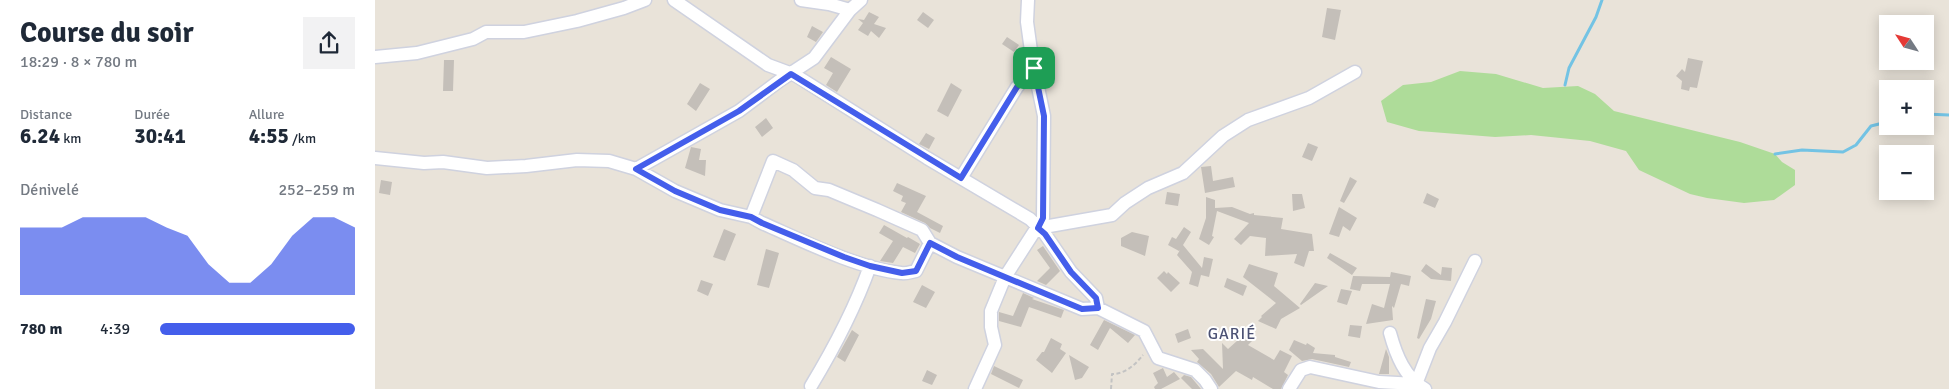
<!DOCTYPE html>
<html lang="fr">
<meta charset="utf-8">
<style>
body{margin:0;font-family:Signika,sans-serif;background:#f2f2f3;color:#1f2937;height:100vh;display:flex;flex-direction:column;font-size:19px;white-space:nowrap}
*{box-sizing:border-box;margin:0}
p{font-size:16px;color:#747a83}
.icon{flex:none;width:28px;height:28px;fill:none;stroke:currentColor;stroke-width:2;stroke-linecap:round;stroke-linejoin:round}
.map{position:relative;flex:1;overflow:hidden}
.details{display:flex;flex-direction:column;background:#fff;width:375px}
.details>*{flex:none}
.needle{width:32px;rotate:306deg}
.controls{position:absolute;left:1504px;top:15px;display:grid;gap:10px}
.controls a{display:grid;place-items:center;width:55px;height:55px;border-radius:0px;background:#fff;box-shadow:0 2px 12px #0003;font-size:25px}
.pin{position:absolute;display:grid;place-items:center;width:42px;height:42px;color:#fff;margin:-21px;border-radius:10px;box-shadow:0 2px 8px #0006}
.round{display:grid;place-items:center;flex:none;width:52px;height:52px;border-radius:0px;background:#f2f2f3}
.summary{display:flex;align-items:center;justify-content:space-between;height:85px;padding:0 20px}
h1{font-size:28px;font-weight:800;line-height:38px}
.stats{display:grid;grid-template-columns:repeat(3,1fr);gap:8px;height:85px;padding:5px 20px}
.stats div{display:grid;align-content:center}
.stats b{font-size:21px;font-weight:800}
.stats small{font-size:14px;font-weight:400}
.stats p{font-size:14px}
.chart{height:140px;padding:10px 20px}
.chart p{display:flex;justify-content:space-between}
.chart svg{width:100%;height:90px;margin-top:5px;fill:#445eeb;opacity:.7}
ul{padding:0 20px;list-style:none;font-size:16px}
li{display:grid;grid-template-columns:80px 60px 1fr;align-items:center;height:38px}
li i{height:12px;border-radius:6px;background:#445eeb}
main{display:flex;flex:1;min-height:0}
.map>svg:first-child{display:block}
.green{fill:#aedc99}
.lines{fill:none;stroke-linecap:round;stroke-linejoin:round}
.stream{stroke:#73c3e4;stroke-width:3}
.building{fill:#c4bfb9}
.street-casing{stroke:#cfd2df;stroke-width:15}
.path{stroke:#c3c3c3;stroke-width:2;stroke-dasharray:4 2.5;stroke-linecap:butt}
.street{stroke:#fff;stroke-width:12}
.route-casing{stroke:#fff;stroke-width:10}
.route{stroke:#445eeb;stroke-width:6}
.labels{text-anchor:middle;stroke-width:4;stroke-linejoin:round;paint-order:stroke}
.quarter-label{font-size:16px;letter-spacing:1px;fill:#4c5274;stroke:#fff}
</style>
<main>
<section class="details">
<div class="summary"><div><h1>Course du soir</h1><p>18:29 · 8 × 780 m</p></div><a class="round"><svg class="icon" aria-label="share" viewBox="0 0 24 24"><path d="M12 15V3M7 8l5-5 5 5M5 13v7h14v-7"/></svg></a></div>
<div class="stats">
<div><p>Distance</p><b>6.24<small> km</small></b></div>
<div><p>Durée</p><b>30:41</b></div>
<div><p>Allure</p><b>4:55<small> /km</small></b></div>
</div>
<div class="chart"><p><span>Dénivelé</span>252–259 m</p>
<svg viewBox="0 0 160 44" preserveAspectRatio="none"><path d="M0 44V11L10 11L20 11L30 6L40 6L50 6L60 6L70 11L80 15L90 29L100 38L110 38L120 29L130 15L140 6L150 6L160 11V44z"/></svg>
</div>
<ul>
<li><b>780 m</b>4:39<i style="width:100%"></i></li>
</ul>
</section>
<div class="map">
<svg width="1574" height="389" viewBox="0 0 1574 389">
<rect width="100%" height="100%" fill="#e9e3d9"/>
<path class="green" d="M1085,71l36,3 47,14 35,-2 17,8 19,17 126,31 35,12 7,8 13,8v15l-21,15 -30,3 -37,-5 -17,-4 -51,-24 -13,-19 -36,-10 -59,-6 -36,2 -76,-6 -32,-9 -6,-21 22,-16 28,-3z"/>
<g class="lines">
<path class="stream" d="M1190,85l4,-17 27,-51 6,-17
M1550,114l24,1
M1400,154l27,-4 41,2 13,-7 15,-19 16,-4"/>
</g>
<path class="building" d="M952,8l14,2 -6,30 -13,-3z
M494,12l10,5 -5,7 12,4 -7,10 -8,-7 -3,5 -10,-6 5,-7 -5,-4 6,1z
M548,12l11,8 -6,8 -11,-8z
M437,26l11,6 -7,10 -9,-5z
M632,37l12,8 -5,7 -12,-8z
M456,57l20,12 -14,23 -11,-7 7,-12 -9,-5z
M1313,58l15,3 -6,27 -7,-1 -1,4 -8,-2 1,-8 -6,-5 6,-7 3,3z
M69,60h10l-1,31h-10z
M325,83l10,6 -14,22 -9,-7z
M576,83l11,7 -14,27 -11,-6z
M391,118l7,10 -11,9 -7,-10z
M551,133l9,5 -6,11 -10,-5z
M933,143l10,4 -6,14 -10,-4z
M316,147l10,2 -2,11h7l-1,16 -20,-8z
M836,166l2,15 20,-4 2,10 -30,6 -4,-26z
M975,177l7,4 -13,22 -4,-2z
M6,180l11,2 -2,13 -11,-2z
M522,183l29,13 -9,16 26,14 -3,7 -10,-5 -5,-5 -24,-11 5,-9 -5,-2 2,-5 -10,-5z
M792,192l13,2 -2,12 -13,-2z
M1052,193l12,6 -4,9 -12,-5z
M917,194h10l3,14 -12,3z
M831,197l9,3v8l17,-1 18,7 4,-1v2l29,3 -2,11 31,5 2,17h-5l-5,16 -10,-4 3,-9 -32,2 1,-18 -16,-2 -9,9 -7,-6 15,-16 -32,-12 -5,25 2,1 -5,8 -10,-6 7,-21z
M964,207l18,11 -7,13 -7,-5 -4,11 -10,-3z
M509,225l23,13 1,-1 12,7 -5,9 -12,-6 -10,16 -13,-2 13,-20 -14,-8z
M809,227l7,5 -8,13 19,23 2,-11 9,2 -4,18 -8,-2 -3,12 -9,-3 3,-12 -15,-17 3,-5 -1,1 -11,-6 4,-8 4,2z
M349,229l12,5 -11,27 -12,-4z
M757,232l17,4 -4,20 -24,-10v-8z
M668,246l17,25 -14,14 -9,-4 13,-13 -13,-18z
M391,249l13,4 -10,35 -12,-3z
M955,253l27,15 -5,7 -25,-17z
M874,264l29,9 -4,13 26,22 -19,11 -5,10 -18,-8 4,-4 -1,-1 15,-13 -33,-26z
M1051,264l15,11 1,-8 10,1 -1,13 -20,-2 -10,-8z
M789,271l3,3 1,-2 12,11 -9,9 -14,-14z
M1016,272l20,4 -2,10 -8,-2 -7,24 -2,-2 1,14 -27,4 6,-20 12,4 6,-24h-28l-2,7 -10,-2 3,-13 37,1z
M852,278l20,8 -4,10 -19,-9z
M326,280l12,4 -5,12 -11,-5z
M940,283l13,3 -27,19 -1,-1z
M547,285l13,7 -9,16 -13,-6z
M966,289l11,2 -5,14 -10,-3z
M648,293l11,5 -2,1 32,11 -3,8 -32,-11 -8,20 -22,-6v-9l14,4z
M1051,299l10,2 -5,18 -12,20 -2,-1z
M729,320l31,15 -7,8 -18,-15 -12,22 -8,-5z
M975,325l12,1 -2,12 -12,-2z
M813,329l3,9 -13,5 -3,-9z
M477,330l7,5 -14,27 -8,-5z
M872,332l9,5 -8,8 26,15 6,-10 12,6 -8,16 4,3 -7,14h-8l-20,-12 -1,3 -16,-9 -17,16 -8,-13 -14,-12 2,-3 -8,-9 12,-1 20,20 -1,-26 6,6z
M676,338l11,6 -2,5 6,4 -14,20 -16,-13 6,-8h2z
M919,340l12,5 1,-2 8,5 -2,5 22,2v2l16,5 -2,5 -37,-8 -10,2 -13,-11z
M1011,349l3,8v17h-10z
M694,355l20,12 -7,11 -7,2z
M619,366l29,14 -4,8 -28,-14z
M788,368l4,9 7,-5 6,7 -19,10h-6l-1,-2 4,-4 -5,-10z
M552,370l10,5 -5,10 -10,-4z
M809,375l7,2 10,12h-9l-11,-11z"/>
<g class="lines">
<g class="street-casing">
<path id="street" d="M299,0l94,65 27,10 132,83 103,61 15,15 26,38 25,26 2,10
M426,0l28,4 21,6 11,-10
M0,57l42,-4 56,-14 13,-7h38l53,-11 47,-13 21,-8
M0,158l49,5 19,-1 44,6 39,-2 51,-6 32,1 27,8 39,22 45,19 31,7 11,6c39,17 97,46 139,50 4,1 10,-1 15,-2l14,-28
M261,169l103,-58 40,-30 35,-23 36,-48
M586,178l56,-91 17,-19
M376,217l22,-56 20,9 22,18 14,2 48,20 45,20 8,13 27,14 125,52 16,-1 46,23 14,27 37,12 10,10 6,9
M663,228l74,-13 13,-12 23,-15 35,-15 40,-37 25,-16 61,-22 46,-26
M1015,333c6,22 15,45 35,56
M436,386c23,-38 44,-78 59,-120
M600,389l20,-44 -4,-18v-16l14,-34 38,-59 1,-102 -12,-58 -5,-36 1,-22
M914,389l12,-19 9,-3 69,15 37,2 14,-36 15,-26 30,-61"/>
</g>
<path class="path" d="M736,389l1,-15c13,0 23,-9 31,-19"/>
<use href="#street" class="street"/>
</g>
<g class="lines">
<g class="route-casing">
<path id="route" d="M659,68l10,48 -1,102 -5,10 7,6 26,38 25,26 2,10 -16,1 -125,-52 -27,-14 -14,28 -14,2 -32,-7 -26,-9 -82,-34 -11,-6 -31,-7 -45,-19 -39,-22 103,-58 52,-37 170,104 56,-91z"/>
</g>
<use href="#route" class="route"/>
</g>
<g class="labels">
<g class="quarter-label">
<text x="857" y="339">GARIÉ</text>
</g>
</g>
</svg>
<div class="controls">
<a><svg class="needle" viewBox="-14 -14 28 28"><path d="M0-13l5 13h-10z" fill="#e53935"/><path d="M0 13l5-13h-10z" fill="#747a83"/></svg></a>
<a>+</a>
<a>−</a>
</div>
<div class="pin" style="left:659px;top:68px;background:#1e9e55"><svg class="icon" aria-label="arrive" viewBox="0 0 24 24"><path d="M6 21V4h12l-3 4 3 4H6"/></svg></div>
</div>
</main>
